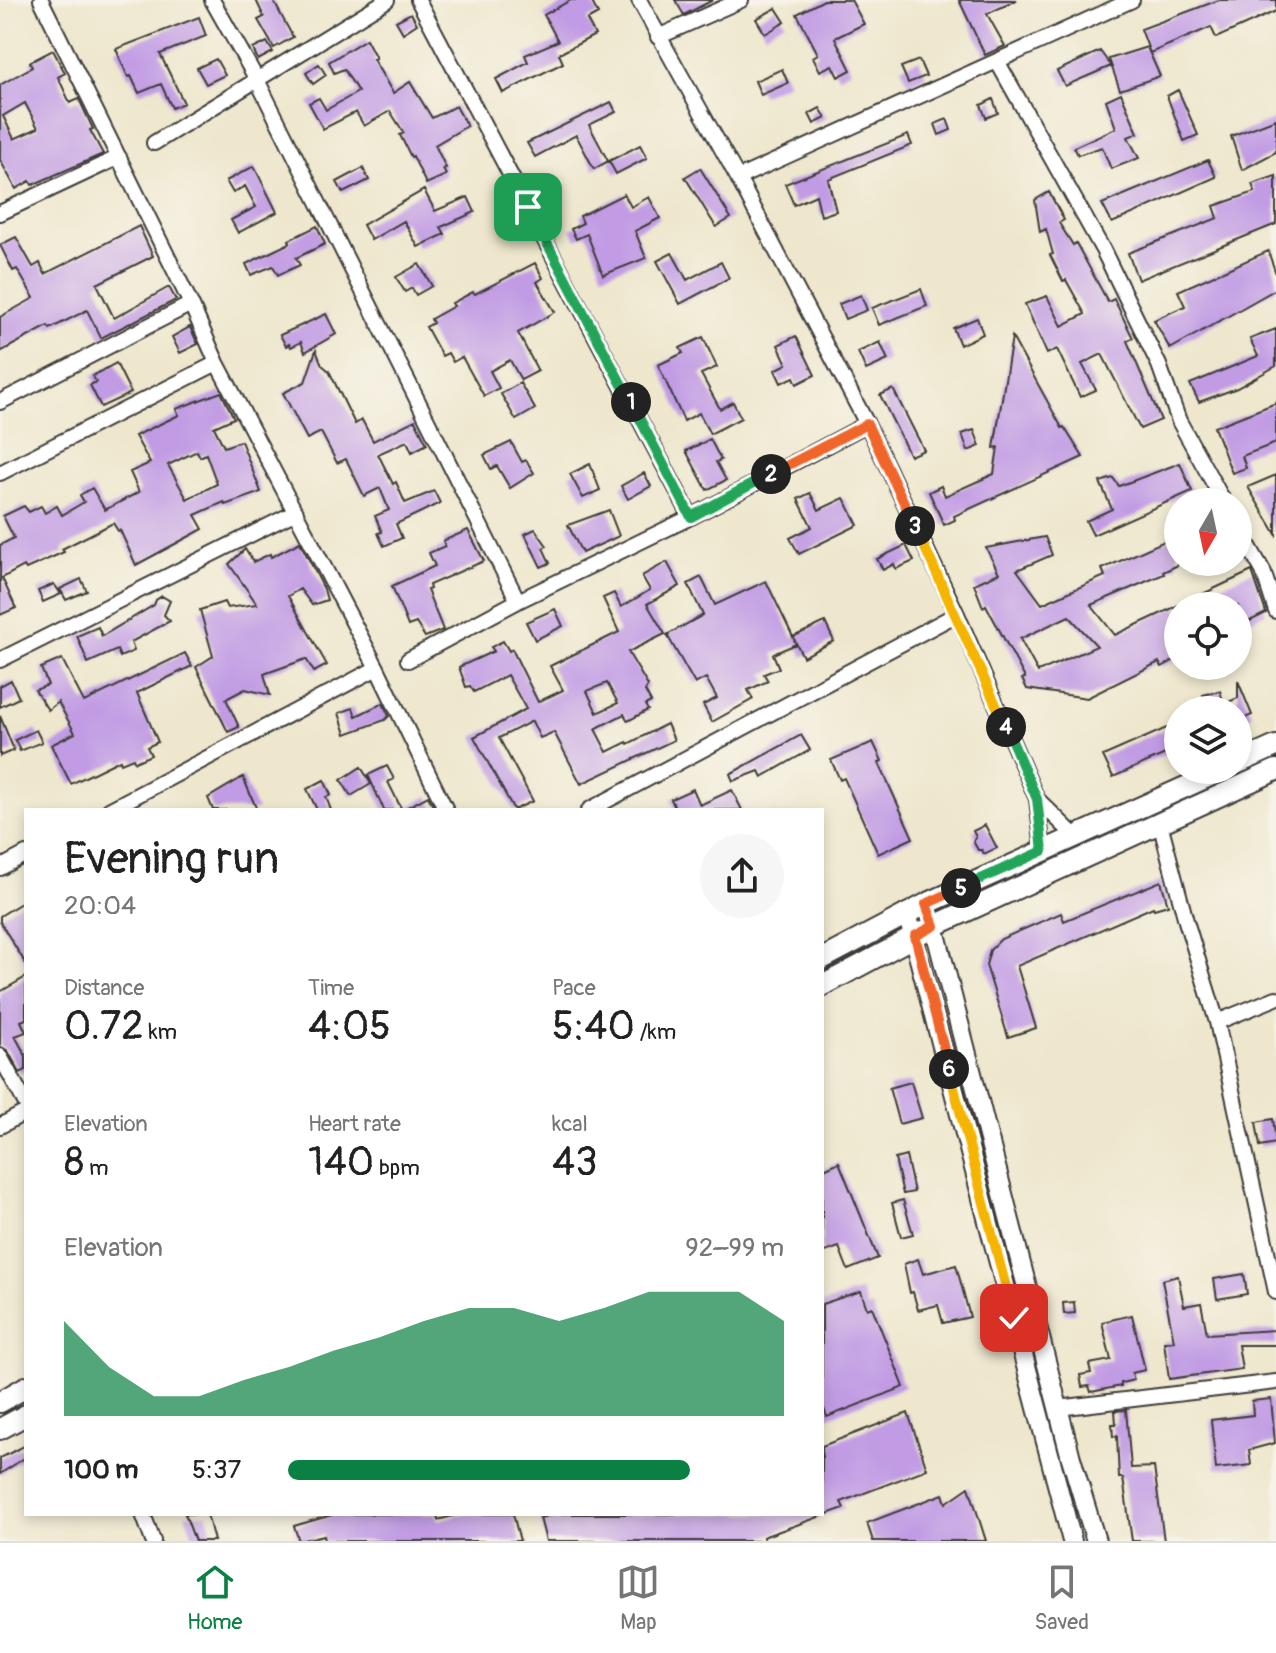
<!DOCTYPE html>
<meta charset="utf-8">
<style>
body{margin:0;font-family:Pangolin,sans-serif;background:#f6f6f6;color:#222;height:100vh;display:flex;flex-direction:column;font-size:30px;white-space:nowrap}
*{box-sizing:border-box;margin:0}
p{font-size:26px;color:#767676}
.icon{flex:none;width:44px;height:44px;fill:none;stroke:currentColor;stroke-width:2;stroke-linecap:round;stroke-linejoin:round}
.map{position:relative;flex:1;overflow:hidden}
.details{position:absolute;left:24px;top:808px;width:800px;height:708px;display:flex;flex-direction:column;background:#fff;border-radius:0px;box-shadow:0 4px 12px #0003}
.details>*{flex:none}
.needle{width:52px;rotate:189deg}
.controls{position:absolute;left:1164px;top:488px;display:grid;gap:16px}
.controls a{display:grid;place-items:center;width:88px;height:88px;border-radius:50%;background:#fff;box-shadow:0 4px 12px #0003;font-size:40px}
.pin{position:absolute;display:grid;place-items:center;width:68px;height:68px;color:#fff;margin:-34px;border-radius:16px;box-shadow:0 4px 12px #0006}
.km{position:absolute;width:40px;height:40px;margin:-20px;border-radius:50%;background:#222;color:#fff;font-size:22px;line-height:40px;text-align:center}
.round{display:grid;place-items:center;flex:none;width:84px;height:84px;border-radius:42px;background:#f6f6f6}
.overview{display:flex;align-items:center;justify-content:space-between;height:136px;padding:0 40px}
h1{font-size:44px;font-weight:600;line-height:60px}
.figures{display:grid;grid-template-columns:repeat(3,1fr);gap:12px;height:136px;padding:8px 40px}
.figures div{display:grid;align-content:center}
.figures b{font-size:40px;font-weight:600}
.figures small{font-size:22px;font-weight:400}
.figures p{font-size:22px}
.chart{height:224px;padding:16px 40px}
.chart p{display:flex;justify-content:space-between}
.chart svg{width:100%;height:144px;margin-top:8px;fill:#0b8043;opacity:.7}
ul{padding:0 40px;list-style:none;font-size:26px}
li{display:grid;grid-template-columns:128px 96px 1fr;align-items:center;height:60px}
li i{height:20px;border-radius:10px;background:#0b8043}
.tabs{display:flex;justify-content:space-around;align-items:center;height:112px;border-top:2px solid #e0e0e0;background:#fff;font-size:22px;color:#767676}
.tabs a{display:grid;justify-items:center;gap:4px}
.tabs .selected{color:#0b8043}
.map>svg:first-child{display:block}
.building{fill:#c19be4;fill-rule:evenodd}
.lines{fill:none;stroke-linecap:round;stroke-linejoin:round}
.minor-casing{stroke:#3c3a37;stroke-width:18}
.tertiary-casing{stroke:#3c3a37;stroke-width:22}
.secondary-casing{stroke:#3c3a37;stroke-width:24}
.minor{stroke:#fff;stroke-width:14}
.tertiary{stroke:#fff;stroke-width:18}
.secondary{stroke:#fff;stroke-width:20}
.split-1-casing{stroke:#fff;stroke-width:16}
.split-2-casing{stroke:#fff;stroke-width:16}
.split-3-casing{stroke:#fff;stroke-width:16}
.split-4-casing{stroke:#fff;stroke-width:16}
.split-5-casing{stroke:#fff;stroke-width:16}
.split-6-casing{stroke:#fff;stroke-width:16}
.split-7-casing{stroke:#fff;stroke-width:16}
.split-1{stroke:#22a559;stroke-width:10}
.split-2{stroke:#22a559;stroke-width:10}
.split-3{stroke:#f0652b;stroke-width:10}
.split-4{stroke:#f5b400;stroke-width:10}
.split-5{stroke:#22a559;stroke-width:10}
.split-6{stroke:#f0652b;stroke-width:10}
.split-7{stroke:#f5b400;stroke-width:10}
</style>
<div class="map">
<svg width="1276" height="1541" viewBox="0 0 1276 1541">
<rect width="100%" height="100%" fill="#f7f3e8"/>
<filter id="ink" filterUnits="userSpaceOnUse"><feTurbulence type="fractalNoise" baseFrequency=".0125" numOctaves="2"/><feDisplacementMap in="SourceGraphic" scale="16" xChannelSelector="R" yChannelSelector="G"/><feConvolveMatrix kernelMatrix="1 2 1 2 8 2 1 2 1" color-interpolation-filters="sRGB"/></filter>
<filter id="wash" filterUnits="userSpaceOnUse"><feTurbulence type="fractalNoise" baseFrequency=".006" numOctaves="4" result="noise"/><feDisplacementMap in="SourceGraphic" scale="32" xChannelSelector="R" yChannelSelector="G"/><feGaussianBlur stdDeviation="1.8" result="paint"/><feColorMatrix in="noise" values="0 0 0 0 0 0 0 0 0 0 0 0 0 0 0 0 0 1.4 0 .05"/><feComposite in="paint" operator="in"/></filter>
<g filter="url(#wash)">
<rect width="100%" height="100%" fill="#eee7cd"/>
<g id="blocks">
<path class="building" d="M256,0h17l20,37 -19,11 -16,-28 6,-3z
M571,0h20l7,14 -11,6 8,15 -36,19 4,9 -60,30 -7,-14 32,-17 -3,-7 33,-14 -14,-26z
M675,0h38l-29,15z
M824,0h27l13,24 -29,14 16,32 -13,7 -6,-12 -12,6 -7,-14 5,-3 -21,-40z
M959,0h58l-30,14 18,32 -20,9z
M1219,0h57v11l-60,27 -5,-11 -61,26 -9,-24z
M776,8l9,14 -20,12 -9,-15z
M411,13l6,11 -14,9 -7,-12z
M199,17l7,19 -46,18 24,49 -12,5 -11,-24 -22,9 -8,-17 -3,1 -12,-28z
M366,39l10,19 -3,1 20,34 17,-11 22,36 24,-12 11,20 -32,19 11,23 -3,1 3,6 -20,9 -13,-28 -2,1 -11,-22 4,-2 -14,-22 -26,15 -8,-14 -33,17 -14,-26 10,-5 7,12 32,-18 -14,-23 -10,4 -5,-11z
M267,42l6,10 -15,8 -5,-11z
M1147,47l13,29 -40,14 -11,-31z
M53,50l12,23 -7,4 12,26 9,-4 14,30 -3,1 13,24 -71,31 -2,-4 -14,8 -16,-29v-75l32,-18 -2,-5zM25,103l13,25 -24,11 -11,-23z
M1100,51l11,15 -46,20 -8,-15z
M216,59l9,16 -19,9 -9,-16z
M919,60l7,16 -18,7 -7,-16z
M319,64l7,11 -13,9 -7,-11z
M782,69l6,14 -27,12 -6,-14z
M1178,90l20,45 -14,6 -17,-45z
M1121,93l17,40 -10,4 11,21 -28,11 -9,-22 -24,8 -4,-8 42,-19 -10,-28z
M993,99l5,14 -12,5 -5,-13z
M611,102l5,10 -27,13 19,36 -14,8 -18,-34 -41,22 -8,-14z
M820,108l6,10 -12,6 -5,-10z
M947,119l4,11 -12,5 -4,-11z
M1276,119v33l-34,18 -11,-34z
M908,135l4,10 -84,34 8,32 -15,5 -5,-21 -22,10 -9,-21z
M640,145l7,13 -31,16 -7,-13z
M1208,160l8,17 -104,46 -10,-19z
M254,166l23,46 -39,21 -7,-13 25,-13 -11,-21 -12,7 -7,-12z
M363,168l6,12 -26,13 -6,-11z
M700,168l31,50 -15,9 -31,-50z
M1276,176v48l-138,56 -10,-27 90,-35 -4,-12 41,-14 -3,-8z
M424,190l11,21 33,-14 7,15 -34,15 4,7 -27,13 -14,-26 -33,19 -8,-15z
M1049,192l15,28 -5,3 14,22 3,-2 32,59 6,-3 19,39 -6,3 34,79 -21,9 -38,-75 -20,10 14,26 -16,7 -23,-48 -10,5 -22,-50 22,-8 15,30 23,-12 -19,-34 -3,1 -13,-26 3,-1 -7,-25 -6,3 -5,-32z
M624,194l7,13 18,-10 11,21 -25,13 11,27 -43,17 -16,-41 -11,5 -5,-10 12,-6 -3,-7z
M139,226l14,30 -56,28 17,34 55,-31 7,13 -75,38 -14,-28 -37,19 -2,-3 -48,26v-35l34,-19 -17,-29 -4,2 -13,-26 16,-8 17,30 7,-4 5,11z
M317,226l8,18 -29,14 4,7 -22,10 -5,-9 -22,9 -5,-11 44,-21 -1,-3z
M1268,251l8,23v15l-106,60 -16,-29 31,-14 -7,-15z
M672,253l15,27 34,-18 8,16 -49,26 -23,-43z
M535,263l8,15 -6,4 18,30 -37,21 20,38 -17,9 -11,-20 -20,11 9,17 -15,8 -22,-39 -9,5 -5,-9 -6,3 -16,-29 7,-4 -2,-4 23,-13 -2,-3 21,-11 2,2z
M419,264l13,22 -16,9 -4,-7 -7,4 -9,-15z
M921,289l6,17 -48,19 -7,-17z
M861,295l6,15 -22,9 -6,-15z
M326,314l10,20 -31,18 -4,-10 -10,5 -2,-3 -3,2 -6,-11z
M977,318l6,16 -23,11 -7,-17z
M190,327l8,17 -18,9 -8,-16z
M1276,329v37l-39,22 -38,14 -9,-18 68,-28 -8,-17z
M796,336l19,39 -18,9 -3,-7 -13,6 -6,-13 12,-6 -9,-19z
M703,337l14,30 -16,7 19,35 13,-7 8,16 -31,16 -11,-21 -15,8 -26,-56 25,-12 -3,-5z
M1012,337l50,91 2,-1 19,30 -129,59 1,4 -11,5 -15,-33 12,-6 4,10 49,-22 4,-27 -4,1z
M880,342l8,18 -22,10 -8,-18z
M316,350l6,15 7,6 26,53 7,-4 11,21 42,-21 12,24 -15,8 -5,-11 -29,13 15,30 3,-2 9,21 29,-12 6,12 -44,21 6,14 -18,8 -6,-13 4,-1 -7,-16 14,-6 -9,-22 -16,8 -18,-37 -9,4 -16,-31 -14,7 -24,-46 22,-11z
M116,363l15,30 -30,14 -11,-22 6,-3 -4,-6z
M520,383l15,26 -19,11 -15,-26z
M893,389l31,61 -14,6 -30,-61z
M221,392l13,26 -20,9 10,20 17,-6 20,51 -36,13 -1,-3 -29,13 8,14 -67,36 -16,-35 -2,1 -5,-8 -51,26 2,3 -38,17 -2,-3 -22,12 14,30 -16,7v-70l14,-7 -11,-22 21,-10 5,6 12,-6 4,7 12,-7 5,9 22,-13 -4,-7 12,-7 13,22 34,-18 -9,-20 20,-9 -15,-27 44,-21 -3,-6zM197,451l3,6 6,-3 11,30 -30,15 -19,-34z
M1276,403v40l-34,13 4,12 -14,5 -18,-46z
M974,430l6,16 -12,5 -6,-17z
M710,439l11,21 -5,2 10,18 -19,10 -21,-39z
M511,442l11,20 4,-2 8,13 -24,15 -13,-22 -6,3 -7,-14z
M1180,463l12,28 -99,44 -7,-14 26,-12 -12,-27 13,-4 6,8z
M590,464l10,26 -17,8 -13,-24z
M644,473l7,13 -23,13 -7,-13z
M1276,475v59l-28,-47z
M810,493l9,17 25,-12 14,27 -59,29 -9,-16 22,-11 -14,-28z
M609,510l10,26 -37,17 -14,-28z
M535,529l12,17 -4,2 7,15 -9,4 -16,-33z
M468,530l16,31 -55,24 1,4 -3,1 16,40 -18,7 -9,-14 -8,3 -16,-40 43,-20 -6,-13 16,-7 -2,-5z
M1178,535v30l-15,7 1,2 -73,31 24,30 137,-64 14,42 -28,14v-21h-60v52l-16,9 -3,-5 -72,36 -60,-9 -5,-10 3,-1 -39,-73 -3,2 -9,-23 25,-11 -13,-25 59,-11 7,18 -35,15 25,34 63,-28 -3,-7zM1069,616l28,30 -59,26 -18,-33z
M300,542l24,47 3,11 -15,5 -12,-16 -12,7 39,69 -13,7 -8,-13 -42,15 6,21 -25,-6 -19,10 13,28 -11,5 -32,-65 17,-11 -13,-46 24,-8 3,6 30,-4 -28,-40 16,-15 8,13 17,-8 1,3z
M906,545l8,16 -18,8 -2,-5 -11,6 -6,-11z
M667,562l13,24 -33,18 18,30 -37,18 20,34 -3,5 6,11 -6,3 3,5 -20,11 -4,-7 -29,15 12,23 20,-10 1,2 39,-20 7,16 -93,44 -27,-52 -14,6 -8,-17 -33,17 34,63 -19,9 -40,-73 52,-28 -19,-34 -33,17 -4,-6 -4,1 -7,-20 35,-16 -3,-4 12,-6 6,10 3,-2 26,53 25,-12 -13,-24 69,-34 -16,-34 11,-5 7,14 29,-17 -8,-14zM607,683l11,20 -21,10 -10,-22z
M701,577l14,28 51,-24 27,56 32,-15 9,19 -31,16 -10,-20 3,7 -23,10 6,14 -15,6 4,7 -20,9 5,9 -41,23 -9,-17 14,-7 -11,-20 -11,6 -28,-49 36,-20 -15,-31z
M81,579l6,12 -21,9 -6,-11z
M54,584l7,10 -18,8 -5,-11z
M162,596l8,5 -6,14 6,6 -39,21 3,9 -14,6 -3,-7 -29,13 -11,-27 21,-9 4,9 52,-31 2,-5z
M555,609l8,17 -28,14 -9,-18z
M185,653l7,13 -55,27 21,49 -11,5 4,8 -16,7 -2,-4 -12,5 -1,-3 -49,24 -20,-39 24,-12 -17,-31 -10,8 -13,-20 13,-5 -7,-17 21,-9 22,43z
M11,680l8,18 -19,9v-21z
M1238,681l14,34 -14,6v-11h-30l-5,-15 17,-4 4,13 14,-6z
M383,703l6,13 -4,4 -39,14 -7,-21 14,-5 3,8z
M0,716l14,34 -14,6z
M1178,723v22l-9,4 1,3 -57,25 -10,-21z
M36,730l6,12 -22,9 -5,-11z
M801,735l9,15 -48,27 -3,-6 -26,10 -3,-7z
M873,742l9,19 -3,2 34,75 -35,16 -34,-76 -4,2 -9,-20z
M387,766l7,13 -6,3 14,28h-18l-16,-35z
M361,767l10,17 -20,12 -10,-16z
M243,777l14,33h-44l-5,-12z
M324,780l7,15 -5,2 5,13h-14l-10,-21z
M693,789l7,16 32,-15 10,20h-66l-5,-11z
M428,796l7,14h-33z
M985,825l12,23 -13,6 -2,-4h-4l-5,-9 3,-4 -3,-6z
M1161,881l7,24 -14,4 -1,-2 -136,59 19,62 -28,9 -22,-72 4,-15 11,-11 60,-26 3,8z
M26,900v64l-26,-42v-6z
M26,977v42l-5,2 5,11 -11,4 11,20v14l-6,3 -12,-22 -8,-5v-54z
M911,1082l11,36 -23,6 -10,-36z
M1273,1119l3,24 -16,3 -4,-24z
M906,1156l8,36 -11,2 -8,-35z
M839,1162l39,96 -30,12 -9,-23 -17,6v-83z
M903,1200l10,34 -12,3 -9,-34z
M918,1259l5,15 33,-9 14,52 -27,6 -5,-18 -20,5 -5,-18 -3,1 -6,-29z
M1244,1274l3,20 -30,5 -3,-20z
M1178,1276l6,30 17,-3 6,31 69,-4v15h-38l4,24 -73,10 -5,-37 10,-1 -12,-61z
M861,1291l6,18 5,-2 32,80 -77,30 -5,-14v-99z
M1074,1302l1,11 -11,1 -1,-11z
M1132,1315l13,55 -13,3 2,7 -13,3v3l-30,6 -2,-6 -7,1 -2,-12 11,-2 -2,-9 22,-4 -9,-38z
M1271,1399l4,44 -26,7 2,15 -35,4 -5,-49 42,-5 -1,-14z
M1126,1410l5,58 23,-1 10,74h-32l-9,-63h-4l-2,-42 -4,1 -1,-13h4l-1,-13z
M908,1413l19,56 -86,33 3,6 -81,29 1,4h-218l-6,-23 15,-4h267v-68z
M26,1445v12l-26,17v-16z
M969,1487l17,54h-113l-6,-18 76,-29 3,9z
M185,1514h22l7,27h-19z
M335,1514h102l1,6 22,-6h53l7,27h-195l-1,-6 -25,6 -5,-15z"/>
</g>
</g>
<g filter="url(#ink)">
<use href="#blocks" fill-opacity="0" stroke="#3c3a37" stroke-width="2"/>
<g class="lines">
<g class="minor-casing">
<path id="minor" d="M41,0l150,304 26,59 160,305 69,142
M212,0l44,78 262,523
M418,0l273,517
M639,0l99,178 129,246 90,190 80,185 6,52
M658,37l83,-37
M997,61l106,189 56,115 20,56 45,81
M154,143l233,-143
M738,178l394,-178
M0,213l119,-56
M0,402l191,-98
M0,473l217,-110
M1238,527l25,44 13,40
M0,660l296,-148
M408,660l110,-59 173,-84 176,-93
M1037,799l39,38
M109,810l268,-142
M589,810l368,-196
M1160,823l26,98 31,101 59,270
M0,868l26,-14
M1217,1022l59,-24
M0,1056l26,48
M0,1126l26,-14
M1058,1408l218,-26
M143,1514l10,27"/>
</g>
<g class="tertiary-casing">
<path id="tertiary" d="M926,904l8,22 137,532 25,83
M907,913l165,628"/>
</g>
<g class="secondary-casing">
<path id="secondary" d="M1238,763l38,-17
M822,959l104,-55 297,-134
M822,986l112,-60 342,-156
M0,1402l26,-15
M0,1429l26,-14"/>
</g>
<use href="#minor" class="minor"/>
<use href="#tertiary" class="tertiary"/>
<use href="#secondary" class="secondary"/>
</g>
</g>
<g class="lines" filter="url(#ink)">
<g class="split-1-casing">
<path id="split-1" d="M528,207l103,195"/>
</g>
<g class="split-2-casing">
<path id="split-2" d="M631,402l60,115 80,-43"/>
</g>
<g class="split-3-casing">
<path id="split-3" d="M771,474l96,-50 48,102"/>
</g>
<g class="split-4-casing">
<path id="split-4" d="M915,526l91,201"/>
</g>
<g class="split-5-casing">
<path id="split-5" d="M961,888l82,-37 -6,-52 -31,-72"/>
</g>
<g class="split-6-casing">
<path id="split-6" d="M949,1069l-34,-133 19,-10 -8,-22 35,-16"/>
</g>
<g class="split-7-casing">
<path id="split-7" d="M949,1069l65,249"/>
</g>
<use href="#split-1" class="split-1"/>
<use href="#split-2" class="split-2"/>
<use href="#split-3" class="split-3"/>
<use href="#split-4" class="split-4"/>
<use href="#split-5" class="split-5"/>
<use href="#split-6" class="split-6"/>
<use href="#split-7" class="split-7"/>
</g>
</svg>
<div class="controls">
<a><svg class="needle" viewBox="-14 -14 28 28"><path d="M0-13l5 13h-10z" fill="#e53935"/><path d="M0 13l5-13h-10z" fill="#767676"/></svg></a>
<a><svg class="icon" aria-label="locate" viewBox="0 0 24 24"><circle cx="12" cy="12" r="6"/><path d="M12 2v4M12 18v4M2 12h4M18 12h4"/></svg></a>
<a><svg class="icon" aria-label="layers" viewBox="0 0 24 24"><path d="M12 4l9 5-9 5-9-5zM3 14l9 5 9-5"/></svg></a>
</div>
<div class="pin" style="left:528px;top:207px;background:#1e9e55"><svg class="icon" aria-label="arrive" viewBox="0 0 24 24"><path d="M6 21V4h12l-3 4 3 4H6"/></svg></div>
<div class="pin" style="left:1014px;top:1318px;background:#d93025"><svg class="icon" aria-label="check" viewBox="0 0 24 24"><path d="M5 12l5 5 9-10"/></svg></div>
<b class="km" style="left:631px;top:402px">1</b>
<b class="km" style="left:771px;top:474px">2</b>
<b class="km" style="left:915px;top:526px">3</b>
<b class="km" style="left:1006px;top:727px">4</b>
<b class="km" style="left:961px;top:888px">5</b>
<b class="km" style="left:949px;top:1069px">6</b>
<section class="details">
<div class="overview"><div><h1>Evening run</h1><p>20:04</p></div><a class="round"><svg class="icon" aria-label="share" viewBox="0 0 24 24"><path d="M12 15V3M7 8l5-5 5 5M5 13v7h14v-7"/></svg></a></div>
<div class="figures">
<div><p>Distance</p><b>0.72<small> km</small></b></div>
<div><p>Time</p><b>4:05</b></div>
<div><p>Pace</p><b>5:40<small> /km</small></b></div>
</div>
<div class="figures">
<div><p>Elevation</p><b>8<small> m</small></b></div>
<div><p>Heart rate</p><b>140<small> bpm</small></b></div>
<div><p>kcal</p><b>43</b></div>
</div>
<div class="chart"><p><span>Elevation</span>92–99 m</p>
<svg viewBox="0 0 160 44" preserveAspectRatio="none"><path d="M0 44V15L10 29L20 38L30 38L40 33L50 29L60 24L70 20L80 15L90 11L100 11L110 15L120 11L130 6L140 6L150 6L160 15V44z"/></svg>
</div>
<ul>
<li><b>100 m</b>5:37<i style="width:81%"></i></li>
</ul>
</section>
</div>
<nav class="tabs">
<a class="selected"><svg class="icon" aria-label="home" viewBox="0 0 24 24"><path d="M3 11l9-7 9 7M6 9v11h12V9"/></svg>Home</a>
<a><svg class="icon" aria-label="map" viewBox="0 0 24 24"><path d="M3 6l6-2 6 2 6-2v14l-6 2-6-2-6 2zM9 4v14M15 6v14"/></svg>Map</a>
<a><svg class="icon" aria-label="saved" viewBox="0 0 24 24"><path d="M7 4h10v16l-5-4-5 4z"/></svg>Saved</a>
</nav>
